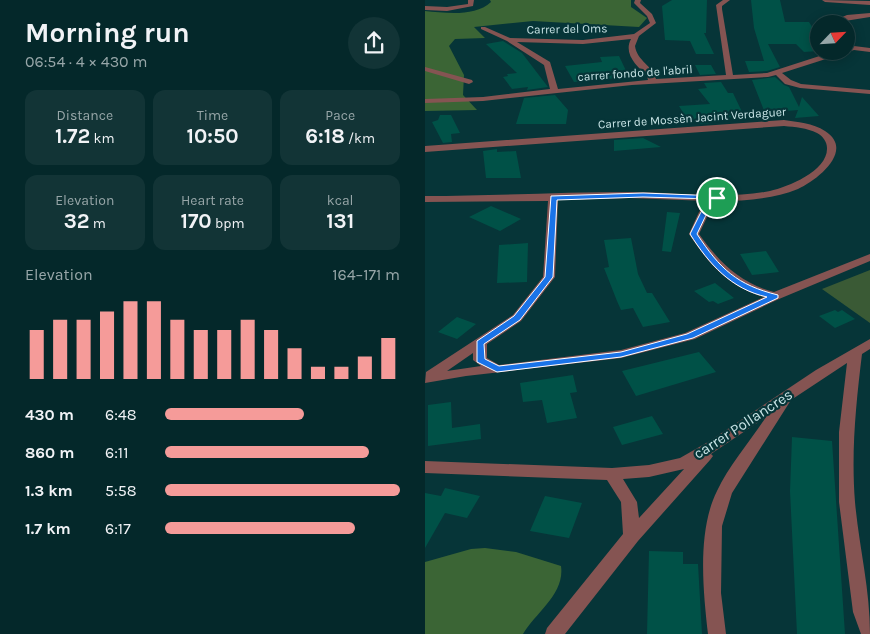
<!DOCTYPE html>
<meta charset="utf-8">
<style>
body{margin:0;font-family:Karla,sans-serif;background:#123436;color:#f1f3f6;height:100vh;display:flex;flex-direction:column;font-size:19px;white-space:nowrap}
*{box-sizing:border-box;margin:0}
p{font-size:16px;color:#97a6a8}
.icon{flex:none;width:28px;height:28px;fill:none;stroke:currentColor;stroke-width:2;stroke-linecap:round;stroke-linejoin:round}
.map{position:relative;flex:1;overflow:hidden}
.sheet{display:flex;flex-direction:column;background:#04282a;width:425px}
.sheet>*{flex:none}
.needle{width:32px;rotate:65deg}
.tools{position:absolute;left:385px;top:15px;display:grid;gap:10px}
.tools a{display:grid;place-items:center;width:45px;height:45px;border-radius:50%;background:#04282a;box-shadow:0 2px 12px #0003,0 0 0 1px #254447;font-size:25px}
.pin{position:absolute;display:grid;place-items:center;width:42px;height:42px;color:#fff;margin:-21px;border:2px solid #fff;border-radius:50%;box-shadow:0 1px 5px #0007}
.round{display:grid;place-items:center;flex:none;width:52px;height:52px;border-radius:26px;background:#123436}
.head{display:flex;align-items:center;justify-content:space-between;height:85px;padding:0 25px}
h1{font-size:28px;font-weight:700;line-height:38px}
.stats{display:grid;grid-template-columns:repeat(3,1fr);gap:8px;height:85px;padding:5px 25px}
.stats div{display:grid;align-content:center;border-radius:12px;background:#123436;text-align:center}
.stats b{font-size:21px;font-weight:700}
.stats small{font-size:14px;font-weight:400}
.stats p{font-size:14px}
.chart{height:140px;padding:10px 25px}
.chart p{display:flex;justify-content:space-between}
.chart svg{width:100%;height:90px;margin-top:5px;stroke:#f59b99;stroke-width:6}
ul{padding:0 25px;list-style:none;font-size:16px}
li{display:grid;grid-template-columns:80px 60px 1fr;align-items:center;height:38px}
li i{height:12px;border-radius:6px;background:#f59b99}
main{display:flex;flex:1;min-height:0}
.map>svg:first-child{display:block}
.green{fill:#3a5a35}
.forest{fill:#3b6535}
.building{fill:#005147}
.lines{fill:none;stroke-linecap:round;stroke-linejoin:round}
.minor{fill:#855452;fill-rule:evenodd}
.route{fill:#1a73e8;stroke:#fff;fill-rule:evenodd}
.labels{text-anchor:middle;stroke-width:4.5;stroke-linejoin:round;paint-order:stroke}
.far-street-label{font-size:12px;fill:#c8e4e6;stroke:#063538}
.street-label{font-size:15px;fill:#c8e4e6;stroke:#063538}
</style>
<main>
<section class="sheet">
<div class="head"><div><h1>Morning run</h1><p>06:54 · 4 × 430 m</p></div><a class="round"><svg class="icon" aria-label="share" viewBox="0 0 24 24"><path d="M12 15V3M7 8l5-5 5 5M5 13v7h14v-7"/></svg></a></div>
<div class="stats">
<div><p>Distance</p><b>1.72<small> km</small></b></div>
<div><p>Time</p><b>10:50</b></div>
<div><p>Pace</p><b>6:18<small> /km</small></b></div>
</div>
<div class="stats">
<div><p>Elevation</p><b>32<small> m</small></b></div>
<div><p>Heart rate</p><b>170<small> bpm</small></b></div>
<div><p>kcal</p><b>131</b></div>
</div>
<div class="chart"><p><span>Elevation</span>164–171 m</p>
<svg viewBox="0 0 160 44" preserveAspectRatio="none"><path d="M5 44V20M15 44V15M25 44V15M35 44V11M45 44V6M55 44V6M65 44V15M75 44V20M85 44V20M95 44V15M105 44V20M115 44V29M125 44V38M135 44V38M145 44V33M155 44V24"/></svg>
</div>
<ul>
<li><b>430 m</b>6:48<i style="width:59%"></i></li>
<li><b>860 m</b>6:11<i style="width:87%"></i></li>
<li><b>1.3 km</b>5:58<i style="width:100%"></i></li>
<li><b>1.7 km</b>6:17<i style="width:81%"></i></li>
</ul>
</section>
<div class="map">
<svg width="445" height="634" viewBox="0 0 445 634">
<rect width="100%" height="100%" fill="#063538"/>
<path class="green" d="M445,270v53l-48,-34z"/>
<path class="forest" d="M65,0h141v7l16,11 -8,9 -106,-6 -59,6 11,11 -30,1 -6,7 15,29 -1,20 14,15 -52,1v-100c21,2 50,6 66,-9z
M60,548l31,4 45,14c4,28 -25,46 -38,68h-98v-72l46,-13z"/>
<path class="building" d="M247,0h35l-1,33h-2l10,21h-18l-6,-13 -25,-1 -3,-34z
M326,0h29l5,22h24l10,16v13l-15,1 -8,-8h-28l12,23 -13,4 -18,1 -4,-11h19l-10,-33z
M78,41l19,12 26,34 -21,3 1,-3 -16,2 -9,-12 5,-1 -1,-2 10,-1 -31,-29z
M194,56l10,21 -55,5 -9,-16 37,-4 -2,-5z
M270,65h16l5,9 -16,1z
M350,77l9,8 5,2 10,20 3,-10 17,19 -24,2 3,-8 -33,3 -13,-33z
M296,82l7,11h5l11,23 -35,4 2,3 -9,1 -15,-5 -8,-13 31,-2 -12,-15 9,-1 -3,-5z
M130,95l13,15 -2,14h-50l8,-26z
M15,115h11l9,18 -9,1 1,8 -9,1 -11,-21 6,-2z
M218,138l18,9 -47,4v-11z
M72,149v3l19,-1 5,27h-35l-3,-27z
M66,206l30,13 -21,12 -31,-14z
M242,212l13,1 -9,39 -9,-1z
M206,238l7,36 9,19h5l18,29 -27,5 -10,-19 -12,2 -4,-9 -13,-33 5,-1 -5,-27z
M103,243l-1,39 -30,1 2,-38z
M341,251l13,21 -27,3 -12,-21z
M290,283l19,15 -16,6 -5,-3 -4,1 -15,-11z
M410,310l3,2 4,-2 13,9 -20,9 -16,-12z
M32,317l19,7 -19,15 -19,-7z
M274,352l17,20 -80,24 -14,-25z
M148,375l4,17 -7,1 7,25 -30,5 -5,-23 -19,2 -3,-19z
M26,402l1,26 28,-4 1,15 -53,7v-41z
M227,416l11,18 -41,11 -9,-18z
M367,437l40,4 13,193h-48l-7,-143z
M20,488l35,8 -13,22 -22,-5 -20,35v-55l16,3z
M120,496l37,7 -13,35 -39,-7z
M224,551l34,1v12h15l4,70h-55z"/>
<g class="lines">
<path class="minor" d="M43,0h6l-1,6 -26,5 -22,-1v-4l22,1 21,-3z
M210,0h6l-1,3 12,11 4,9 -17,13 -4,10c2,15 18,20 21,33l70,-4 -10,-70 7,-5h7l-8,6v3l11,66 34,-2 68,-22h11v-3l8,-2 16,2v4l-16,-2 -72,23 9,7 10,4 69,6v4l-70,-6 -15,-4 -9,-9 -8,2 -136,8 -149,16 -58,2v-4l58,-2 67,-8 -6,-24 -37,-24 -26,-12v-2h4l25,11 73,2 51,-6 16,-11 -3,-7 -13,-13zM206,39c-8,15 6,27 16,37l1,4 -90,9 -8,-27 -33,-20 66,2z
M397,0l48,1v4l-45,-3z
M445,13v4l-44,7 21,-9z
M0,67l47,13 1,2 -4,2 -44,-13z
M359,120c13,2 29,3 41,11 30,19 -7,49 -27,58 -25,10 -53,12 -79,12l-10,12 -10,21c20,28 41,49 75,58l96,-38v7l-91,38 -84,40 -74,19 -155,18 -41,7 1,-11 87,-57 30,-38 5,-76 -123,1v-6c68,0 137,-4 205,-4 46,0 94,8 140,-1 18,-4 58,-20 57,-43 0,-6 -4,-12 -10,-15 -10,-5 -22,-6 -33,-7l-359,26v-6zM205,198l78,3 -9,11 -10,22c19,29 39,53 75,63l-79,36 -64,17 -122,15 -12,-7v-14l34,-23 34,-44 3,-77zM48,353v7l8,6 -34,5z
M445,339v10l-8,5c-6,49 -11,98 -7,148 4,45 15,86 15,132h-9l-8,-22 -14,-110v-70l8,-69 -56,37 -59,93 -10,33 -1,67 5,41h-18c-5,-44 -11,-103 9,-143 11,-24 34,-51 49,-74l-55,37 2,2 -3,4 -72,81 -73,93h-20l2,-6 76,-94 -2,-32 -14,-22 -182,-7v-12l187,7 37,-3 31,-7 28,-16 108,-72zM259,469l-45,49 -2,-16 -14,-23 26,-2z"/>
</g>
<path class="route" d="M218,193l77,3v3l-13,14 -10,21c23,35 40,51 81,61v3l-85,40 -72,19 -124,15 -20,-10v-21l37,-25 31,-39 6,-81zM218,197l69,2 -11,13 -11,22c19,30 41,55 77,63l-80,37 -66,18 -122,14 -14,-7 -1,-15 36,-24 33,-43 4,-77z"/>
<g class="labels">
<g class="far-street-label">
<text transform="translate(142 29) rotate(-1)" y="4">Carrer del Oms</text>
<text transform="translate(210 73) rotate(-4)" y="4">carrer fondo de l'abril</text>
<text transform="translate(267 118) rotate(-4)" y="4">Carrer de Mossèn Jacint Verdaguer</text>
</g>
<g class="street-label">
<text transform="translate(318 424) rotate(-33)" y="5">carrer Pollancres</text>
</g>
</g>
</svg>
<div class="tools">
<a><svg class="needle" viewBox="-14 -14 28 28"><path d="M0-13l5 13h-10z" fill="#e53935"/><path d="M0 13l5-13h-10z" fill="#97a6a8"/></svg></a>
</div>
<div class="pin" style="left:292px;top:198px;background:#1e9e55"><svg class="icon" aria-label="arrive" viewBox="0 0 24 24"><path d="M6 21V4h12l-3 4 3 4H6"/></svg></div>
</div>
</main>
